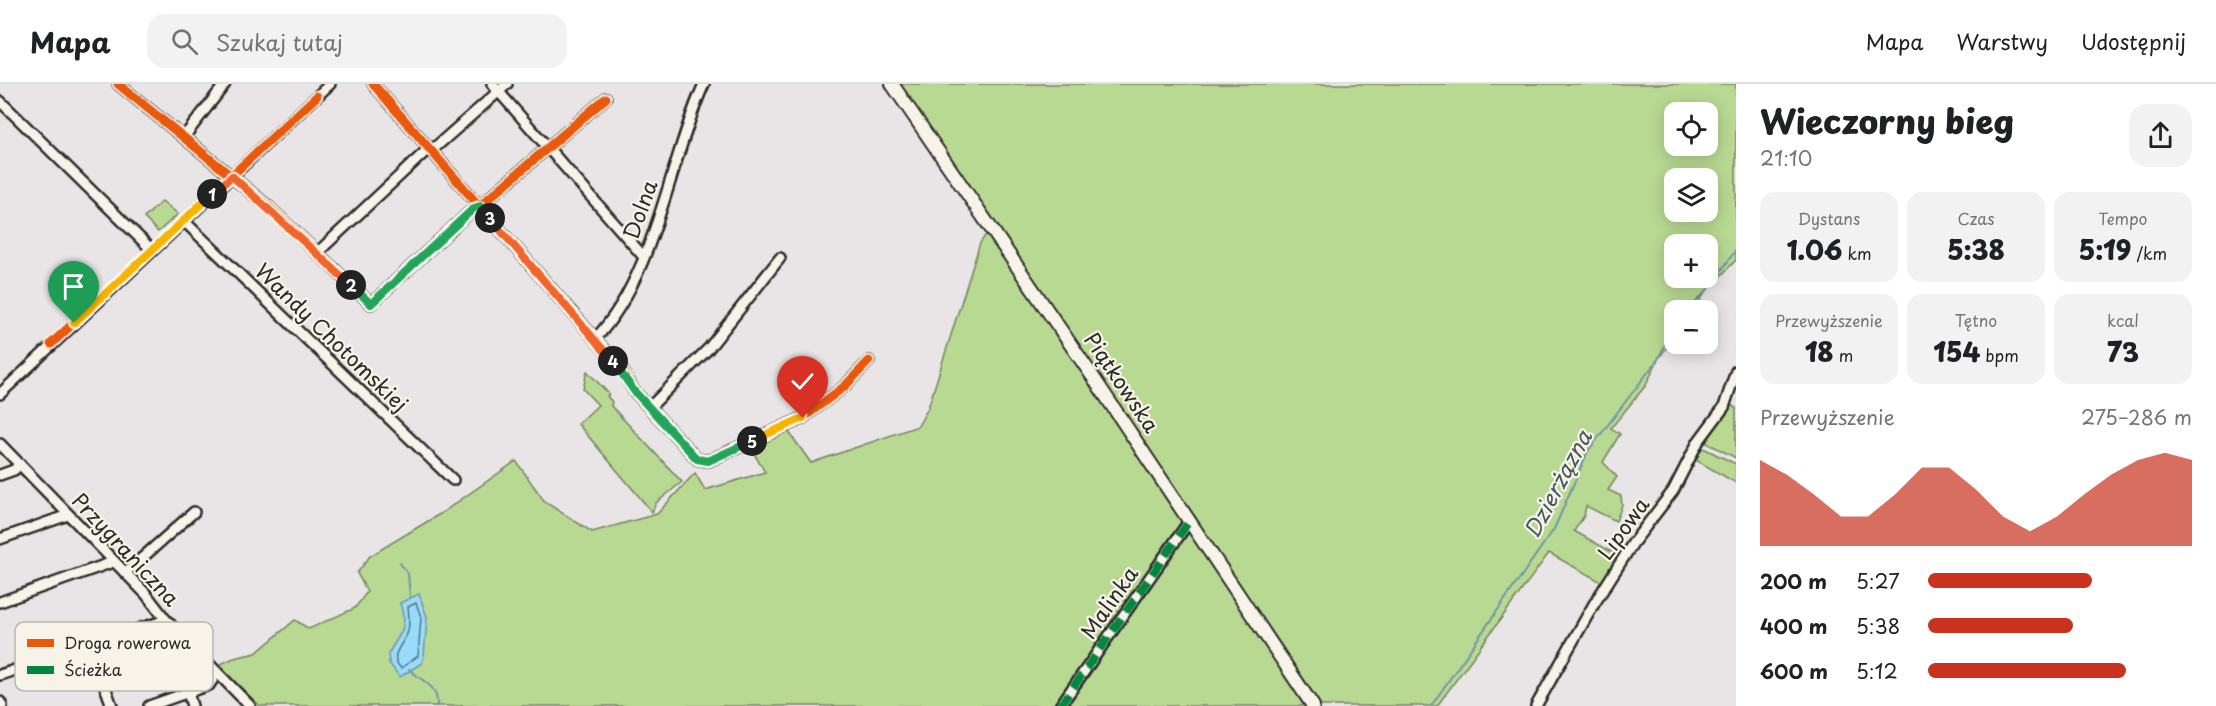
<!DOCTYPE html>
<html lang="pl">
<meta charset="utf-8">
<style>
body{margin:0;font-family:"Playpen Sans",sans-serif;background:#f2f2f2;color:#202124;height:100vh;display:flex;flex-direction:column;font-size:22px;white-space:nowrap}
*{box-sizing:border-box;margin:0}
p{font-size:20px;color:#757577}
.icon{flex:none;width:33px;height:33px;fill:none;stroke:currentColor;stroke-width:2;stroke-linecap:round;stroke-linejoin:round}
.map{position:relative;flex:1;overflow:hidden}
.drawer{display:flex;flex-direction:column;background:#fff;width:480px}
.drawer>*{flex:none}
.controls{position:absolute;left:1664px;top:18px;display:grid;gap:12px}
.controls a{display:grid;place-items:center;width:54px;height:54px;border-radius:12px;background:#fff;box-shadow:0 3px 15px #0003;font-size:30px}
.pin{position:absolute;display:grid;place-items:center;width:51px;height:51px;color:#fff;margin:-62px -26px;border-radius:50% 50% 50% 0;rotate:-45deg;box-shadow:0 0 6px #0007}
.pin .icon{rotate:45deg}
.km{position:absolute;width:30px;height:30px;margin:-15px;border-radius:50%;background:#222;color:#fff;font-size:16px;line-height:30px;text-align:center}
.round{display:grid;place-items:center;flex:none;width:63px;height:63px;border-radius:18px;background:#f2f2f2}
.summary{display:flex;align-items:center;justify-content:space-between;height:102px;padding:0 24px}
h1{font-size:33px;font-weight:800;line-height:45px}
.stats{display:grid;grid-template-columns:repeat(3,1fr);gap:9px;height:102px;padding:6px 24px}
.stats div{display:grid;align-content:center;border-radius:15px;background:#f2f2f2;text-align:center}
.stats b{font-size:26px;font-weight:800}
.stats small{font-size:16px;font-weight:400}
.stats p{font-size:16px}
.chart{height:168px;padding:12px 24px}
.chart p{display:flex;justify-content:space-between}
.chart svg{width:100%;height:108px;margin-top:6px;fill:#c8321e;opacity:.7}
ul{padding:0 24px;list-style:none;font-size:20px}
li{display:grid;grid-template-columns:96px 72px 1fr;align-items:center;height:45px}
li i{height:15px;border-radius:8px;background:#c8321e}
header{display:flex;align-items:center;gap:36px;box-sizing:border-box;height:84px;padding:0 30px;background:#fff;border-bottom:2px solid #e0e0e0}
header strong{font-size:28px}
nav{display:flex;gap:33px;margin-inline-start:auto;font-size:21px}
.search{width:420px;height:54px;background:#f2f2f2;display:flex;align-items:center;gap:15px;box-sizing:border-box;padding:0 21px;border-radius:18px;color:#757577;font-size:22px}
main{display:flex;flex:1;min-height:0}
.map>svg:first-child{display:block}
.green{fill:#b8d992;stroke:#72825e;stroke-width:1.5;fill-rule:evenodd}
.water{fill:#99dbfb;stroke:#6d95a8;stroke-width:1.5}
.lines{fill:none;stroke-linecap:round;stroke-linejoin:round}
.shore{stroke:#57717e;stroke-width:1.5}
.stream{stroke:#6d95a8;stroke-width:2}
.minor-casing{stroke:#2b2b2b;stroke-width:14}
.major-casing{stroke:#2b2b2b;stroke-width:16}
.minor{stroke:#f7f3e8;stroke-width:9}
.major{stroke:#f7f3e8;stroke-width:12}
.quiet{stroke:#00873e;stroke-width:8;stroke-dasharray:15 8;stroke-linecap:butt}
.cycleway-casing{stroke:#f7f3e8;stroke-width:13}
.cycleway{stroke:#e8590c;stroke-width:9}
.split-1-casing{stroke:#fff;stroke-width:12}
.split-2-casing{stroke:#fff;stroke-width:12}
.split-3-casing{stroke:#fff;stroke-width:12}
.split-4-casing{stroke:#fff;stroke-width:12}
.split-5-casing{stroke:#fff;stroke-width:12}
.split-6-casing{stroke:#fff;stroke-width:12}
.split-1{stroke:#f5b400;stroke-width:8}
.split-2{stroke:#f0652b;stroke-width:8}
.split-3{stroke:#22a559;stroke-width:8}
.split-4{stroke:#f0652b;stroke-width:8}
.split-5{stroke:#22a559;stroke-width:8}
.split-6{stroke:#f5b400;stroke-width:8}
.labels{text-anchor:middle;stroke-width:4.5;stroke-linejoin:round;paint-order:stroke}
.street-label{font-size:21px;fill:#2b2b2b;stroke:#f7f3e8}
.water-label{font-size:22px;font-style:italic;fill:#46575f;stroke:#f7f3e8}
.key{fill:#f7f3e8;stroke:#bab7af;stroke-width:1.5}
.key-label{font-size:16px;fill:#2b2b2b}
</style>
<header>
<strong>Mapa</strong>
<div class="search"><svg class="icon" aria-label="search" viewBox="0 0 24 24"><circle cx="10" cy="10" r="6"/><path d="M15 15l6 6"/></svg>Szukaj tutaj</div>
<nav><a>Mapa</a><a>Warstwy</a><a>Udostępnij</a></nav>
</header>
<main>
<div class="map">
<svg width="1736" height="622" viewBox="0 0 1736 622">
<rect width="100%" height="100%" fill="#e9e5e6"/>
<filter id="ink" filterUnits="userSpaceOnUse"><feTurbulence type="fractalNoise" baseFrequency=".0167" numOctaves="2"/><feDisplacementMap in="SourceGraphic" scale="12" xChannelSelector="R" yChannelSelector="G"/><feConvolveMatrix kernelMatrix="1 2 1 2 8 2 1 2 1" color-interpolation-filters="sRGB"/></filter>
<g filter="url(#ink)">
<path class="green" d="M899,0h837v176l-48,50h-14v15l-28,60 -35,43 9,6 -17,28 14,15 -9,13 13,6 1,9 -6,16 -30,-15 -2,10 -10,15 45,25 -16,27 -54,-30 -112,153h-1177l-42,-41 16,-7 22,-5 39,-33 14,9 46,-21 12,-16 -10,-19 13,-17 73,-44 73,-51 29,41 47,30 65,-18 38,-41 10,17 60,-18 -15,-25 36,-19 25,35 107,-37 10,-18 52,-165 15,-21zM1674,28h33v34h-33zM1674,94h33v34h-33zM1674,160h33v34h-33z
M162,117l16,13 -20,18 -14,-14z
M587,287l22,23 -2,2 5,6 -1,4 71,76 -26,21 -4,9 -74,-88 20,-19 -15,-16z
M1729,320l7,4v50l-31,-16z
M1701,363l35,17v19l-42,-24z"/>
<path class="water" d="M419,510l8,23 -3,39 -2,7 -22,14 -11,-14 -1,-9 14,-23 2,-12 -4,-16z"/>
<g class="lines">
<path class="shore" d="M416,519l5,14 -3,39 -17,12c-14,-13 3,-23 7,-37 2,-9 1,-16 0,-24z"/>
<path class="stream" d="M1693,226l43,-60
M400,479l8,11 2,24
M409,585c14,14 29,15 28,37
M1431,622l123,-177 34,-78 86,-113"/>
<g class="minor-casing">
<path id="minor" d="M118,0l151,123 102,97 103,-96 8,-4 124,-106
M373,0l250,287 11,20 63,68 11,2 95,-43 42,-32 24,-25
M492,0l151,172
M0,17l152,149
M184,53l41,-53
M184,137l269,259
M317,169l109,-102h5l76,-67
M595,255c61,-64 73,-176 109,-255
M0,310l330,-310
M650,323l59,-59 71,-90
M0,360l146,150 20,26 84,86
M0,391l14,-5 6,-6
M0,455l68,-24
M125,489l69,-61
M0,518l113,-40
M90,561l22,61
M0,591l166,-55
M188,609l4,13
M0,618l2,4
M149,622l60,-21 8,-12
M1060,622l130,-186
M1536,622l58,-102 39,-61 40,-52 25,-49 26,-35 12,-36"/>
</g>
<g class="major-casing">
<path id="major" d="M892,0l201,293 220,329"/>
</g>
<use href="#minor" class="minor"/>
<use href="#major" class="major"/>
<path class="quiet" d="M1060,622l130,-186"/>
<g class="cycleway-casing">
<path id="cycleway" d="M118,0l151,123 102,97 103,-96 8,-4 124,-106
M373,0l250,287 11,20 63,68 11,2 95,-43 42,-32 24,-25
M51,260l266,-248"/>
</g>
<use href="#cycleway" class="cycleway"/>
</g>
</g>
<g class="lines" filter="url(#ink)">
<g class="split-1-casing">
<path id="split-1" d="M74,239l138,-129"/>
</g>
<g class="split-2-casing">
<path id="split-2" d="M212,110l20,-18 119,109"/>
</g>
<g class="split-3-casing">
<path id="split-3" d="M351,201l20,19 103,-96 6,-2 10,12"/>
</g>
<g class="split-4-casing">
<path id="split-4" d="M490,134l123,143"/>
</g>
<g class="split-5-casing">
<path id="split-5" d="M613,277l21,30 63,68 11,2 44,-20"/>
</g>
<g class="split-6-casing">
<path id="split-6" d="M752,357l51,-23"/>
</g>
<use href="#split-1" class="split-1"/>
<use href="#split-2" class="split-2"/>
<use href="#split-3" class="split-3"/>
<use href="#split-4" class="split-4"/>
<use href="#split-5" class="split-5"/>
<use href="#split-6" class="split-6"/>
</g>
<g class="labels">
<g class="street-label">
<text transform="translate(641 126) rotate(-70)" y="7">Dolna</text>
<text transform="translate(331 254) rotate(44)" y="7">Wandy Chotomskiej</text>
<text transform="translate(1121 299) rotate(56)" y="7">Piątkowska</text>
<text transform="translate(1624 445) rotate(-54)" y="7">Lipowa</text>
<text transform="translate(125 466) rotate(47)" y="7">Przygraniczna</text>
<text transform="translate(1110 519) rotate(-55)" y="7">Malinka</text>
</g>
<g class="water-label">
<text transform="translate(1558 400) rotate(-62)" y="8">Dzierżązna</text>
</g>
</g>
<rect x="15" y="538" width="198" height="69" rx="9" class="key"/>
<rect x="27" y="555" width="27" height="8" fill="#e8590c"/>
<rect x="27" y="582" width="27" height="8" fill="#00873e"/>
<g class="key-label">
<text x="64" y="565">Droga rowerowa</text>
<text x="64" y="592">Ścieżka</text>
</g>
</svg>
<div class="controls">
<a><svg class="icon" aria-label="locate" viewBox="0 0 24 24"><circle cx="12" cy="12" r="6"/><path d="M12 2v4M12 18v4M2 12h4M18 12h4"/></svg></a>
<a><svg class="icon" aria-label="layers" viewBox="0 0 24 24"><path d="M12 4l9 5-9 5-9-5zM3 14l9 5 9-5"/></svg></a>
<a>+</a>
<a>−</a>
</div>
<div class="pin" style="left:74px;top:239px;background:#1e9e55"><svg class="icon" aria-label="arrive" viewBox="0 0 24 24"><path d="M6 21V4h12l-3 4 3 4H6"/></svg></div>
<div class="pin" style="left:803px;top:334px;background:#d93025"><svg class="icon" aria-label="check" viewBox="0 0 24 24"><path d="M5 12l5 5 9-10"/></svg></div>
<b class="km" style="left:212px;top:110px">1</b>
<b class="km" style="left:351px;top:201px">2</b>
<b class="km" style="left:490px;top:134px">3</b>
<b class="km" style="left:613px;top:277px">4</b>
<b class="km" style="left:752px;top:357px">5</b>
</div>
<section class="drawer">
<div class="summary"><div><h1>Wieczorny bieg</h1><p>21:10</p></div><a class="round"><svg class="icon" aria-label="share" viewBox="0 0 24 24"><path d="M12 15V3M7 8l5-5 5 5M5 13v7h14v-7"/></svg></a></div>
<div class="stats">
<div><p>Dystans</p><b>1.06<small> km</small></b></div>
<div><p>Czas</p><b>5:38</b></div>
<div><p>Tempo</p><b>5:19<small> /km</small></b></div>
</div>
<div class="stats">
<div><p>Przewyższenie</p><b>18<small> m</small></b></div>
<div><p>Tętno</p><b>154<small> bpm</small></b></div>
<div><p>kcal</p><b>73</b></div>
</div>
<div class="chart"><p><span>Przewyższenie</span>275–286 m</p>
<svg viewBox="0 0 160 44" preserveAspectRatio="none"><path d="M0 44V9L10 15L20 23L30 32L40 32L50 23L60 12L70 12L80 21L90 32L100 38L110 32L120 23L130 15L140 9L150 6L160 9V44z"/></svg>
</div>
<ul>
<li><b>200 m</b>5:27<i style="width:62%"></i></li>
<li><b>400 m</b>5:38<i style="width:55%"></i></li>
<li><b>600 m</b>5:12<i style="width:75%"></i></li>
</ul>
</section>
</main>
